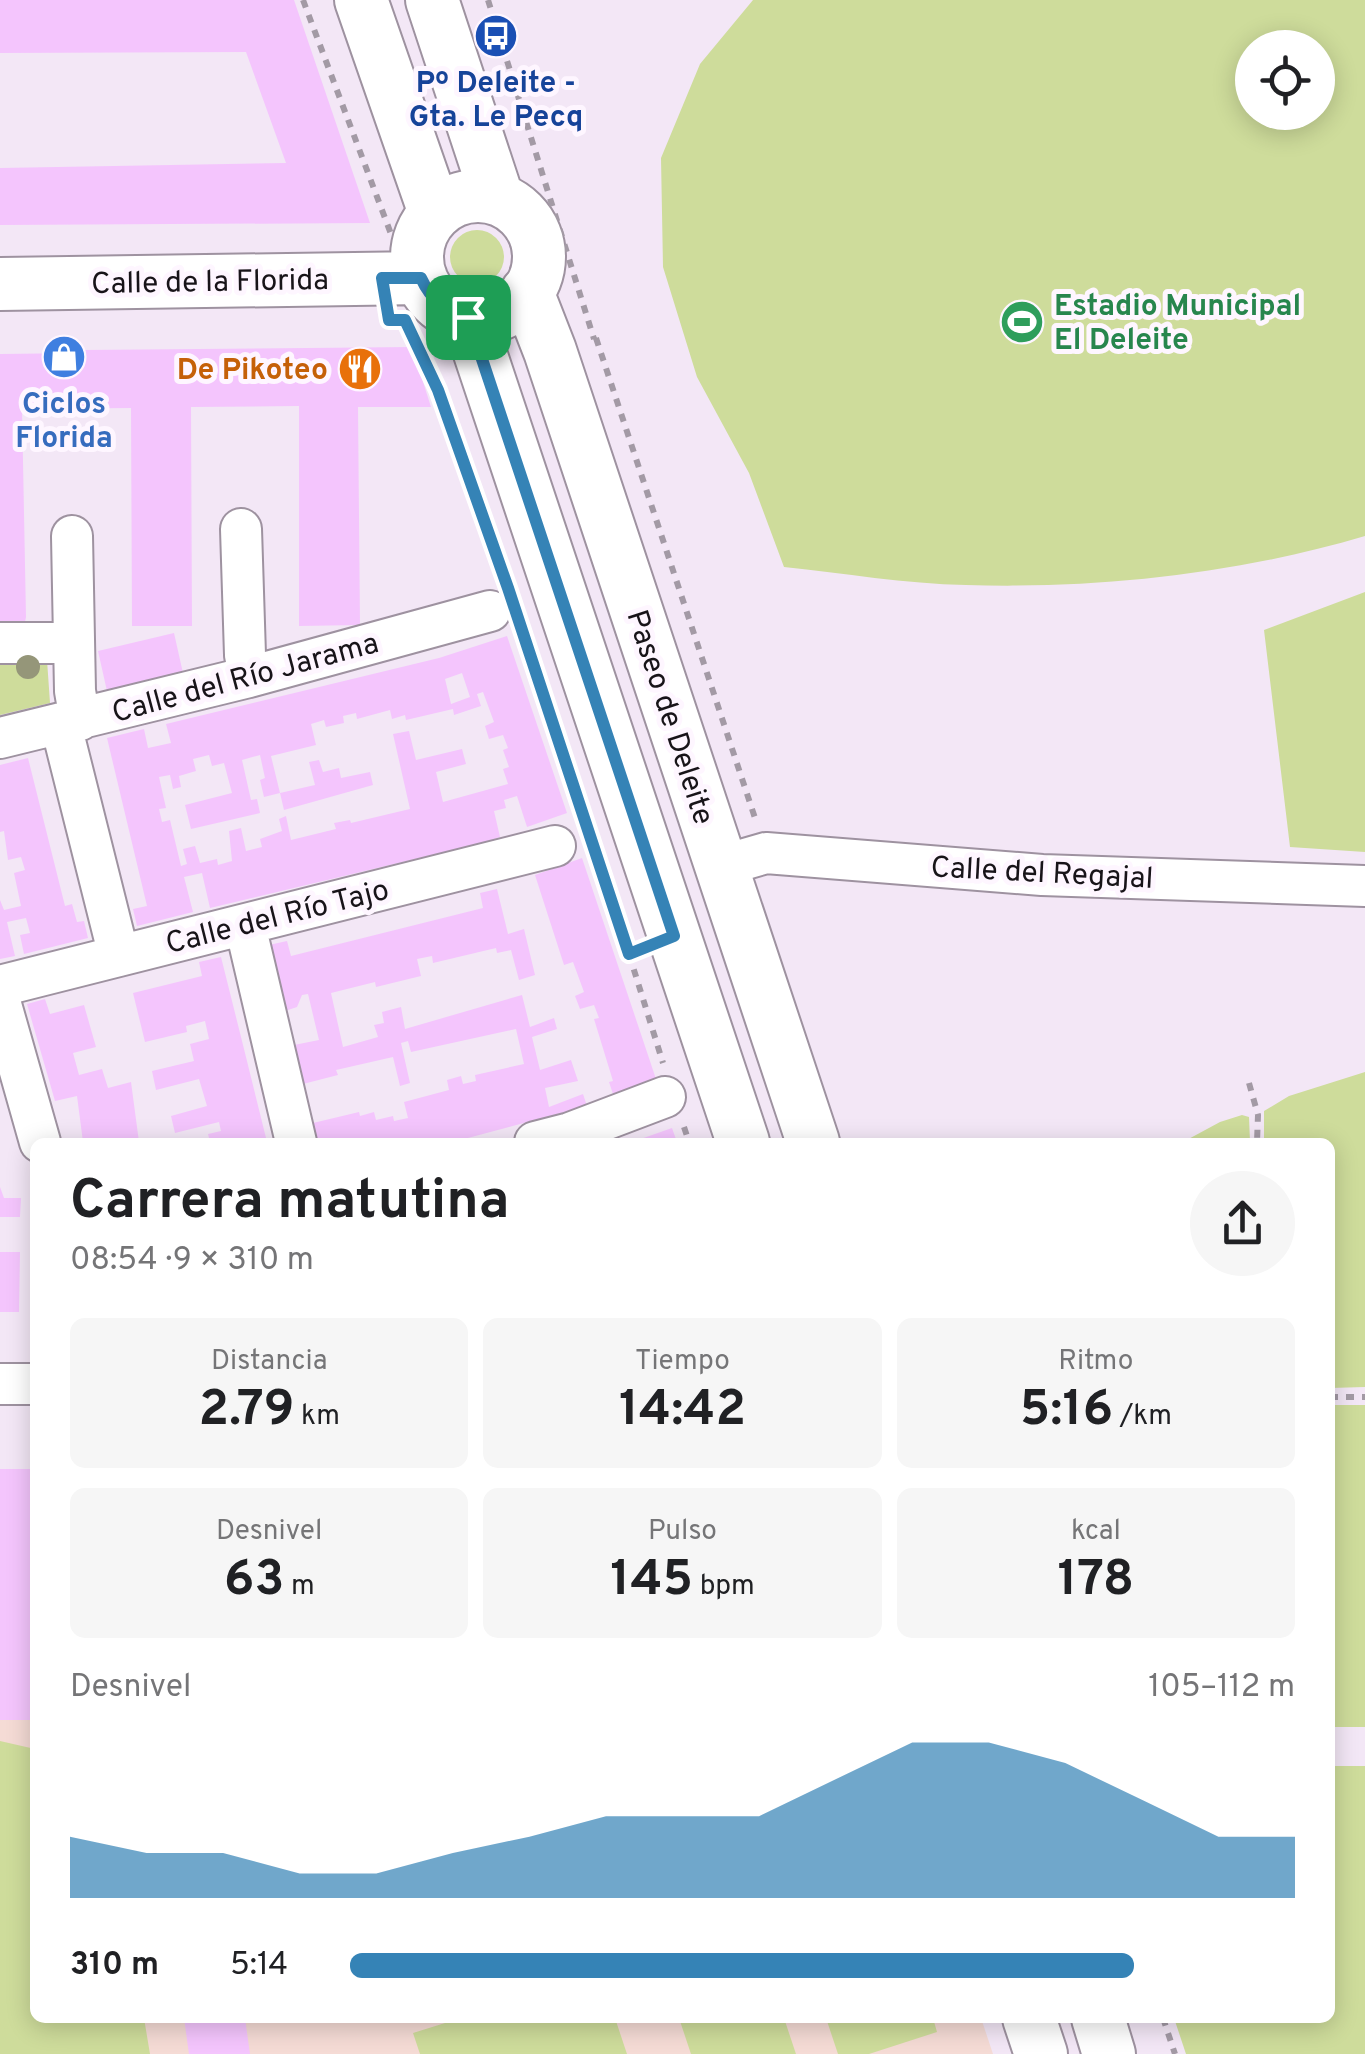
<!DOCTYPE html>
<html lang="es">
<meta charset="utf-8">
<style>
body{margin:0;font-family:Overpass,sans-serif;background:#f6f6f6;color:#202124;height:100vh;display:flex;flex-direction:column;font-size:38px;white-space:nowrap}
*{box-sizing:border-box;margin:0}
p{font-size:32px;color:#757577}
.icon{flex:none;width:55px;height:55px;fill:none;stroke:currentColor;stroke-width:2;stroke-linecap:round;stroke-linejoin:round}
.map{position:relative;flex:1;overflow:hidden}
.details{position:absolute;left:30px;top:1138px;width:1305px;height:885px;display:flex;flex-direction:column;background:#fff;border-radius:15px;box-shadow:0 5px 25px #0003}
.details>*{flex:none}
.fabs{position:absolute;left:1235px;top:30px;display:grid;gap:20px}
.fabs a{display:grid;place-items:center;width:100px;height:100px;border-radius:50%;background:#fff;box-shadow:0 5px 25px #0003;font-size:50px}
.pin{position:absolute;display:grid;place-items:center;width:85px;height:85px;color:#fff;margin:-42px;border-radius:20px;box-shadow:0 5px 15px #0006}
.round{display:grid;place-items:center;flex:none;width:105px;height:105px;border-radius:52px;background:#f6f6f6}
.summary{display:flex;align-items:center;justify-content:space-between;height:170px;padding:0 40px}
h1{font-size:55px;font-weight:700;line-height:75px}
.stats{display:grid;grid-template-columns:repeat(3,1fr);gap:15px;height:170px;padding:10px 40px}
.stats div{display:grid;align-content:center;border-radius:15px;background:#f6f6f6;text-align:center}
.stats b{font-size:50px;font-weight:700}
.stats small{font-size:28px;font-weight:400}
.stats p{font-size:28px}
.chart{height:280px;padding:20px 40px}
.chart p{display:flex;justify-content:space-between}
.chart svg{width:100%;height:180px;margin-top:10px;fill:#3583b6;opacity:.7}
ul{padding:0 40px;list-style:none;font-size:32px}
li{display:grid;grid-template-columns:160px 120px 1fr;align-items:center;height:75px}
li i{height:25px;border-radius:12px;background:#3583b6}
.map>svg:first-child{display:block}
.education{fill:#f5dbd5}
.green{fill:#cedc9b;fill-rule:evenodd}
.building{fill:#f4c5fd;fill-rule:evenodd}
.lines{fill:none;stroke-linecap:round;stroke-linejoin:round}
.minor-casing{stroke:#9e92a0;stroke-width:44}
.major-casing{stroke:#9e92a0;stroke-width:56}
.path{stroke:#a39aa5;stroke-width:6;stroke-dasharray:8 8;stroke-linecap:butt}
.minor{stroke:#fff;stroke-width:40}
.major{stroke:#fff;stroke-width:52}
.tree{fill:#959679}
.route-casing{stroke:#fff;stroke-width:20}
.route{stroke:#3583b6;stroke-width:12}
.labels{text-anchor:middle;stroke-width:10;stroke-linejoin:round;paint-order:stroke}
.transit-label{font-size:30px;font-weight:bold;fill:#164399;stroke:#fef6ff}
.street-label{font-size:30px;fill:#181419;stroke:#fef6ff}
.leisure-label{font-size:30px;font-weight:bold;fill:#27864d;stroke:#fef6ff;text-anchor:start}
.food-label{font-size:30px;font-weight:bold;fill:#c56008;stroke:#fef6ff;text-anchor:end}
.shop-label{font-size:30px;font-weight:bold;fill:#366cbe;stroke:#fef6ff}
</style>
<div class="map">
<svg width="1365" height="2054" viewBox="0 0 1365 2054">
<rect width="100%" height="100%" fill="#f3e7f6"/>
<path class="education" d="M0,1469h35v549h946l12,36h-993z"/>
<path class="green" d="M753,0h612v536c-128,38 -266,53 -399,49 -61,-1 -122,-12 -182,-18l-35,-94 -52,-96 -34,-110 -2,-109 39,-94zM1252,48h66v64h-66z
M450 257a27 27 0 1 1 54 0a27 27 0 1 1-54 0Z
M1365,592v260l-75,-5 -26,-217z
M0,660h47l3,43 -50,12z
M1365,1072v315l-35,1v-246h-66v-31l25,-15z
M1242,1115l7,2 1,25h-67l37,-20z
M1330,1405h35v322h-35z
M0,1741l35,8v269h109l6,36h-150z
M1330,1766h35v288h-179l-12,-36h156z
M461,2018h154l12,36h-207l-7,-21z
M679,2018h105l12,36h-105z
M826,2018h107l4,14 -68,22h-31z"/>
<path class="building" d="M0,0h294l76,223 -370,2v-57l286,-5 -40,-111 -246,1z
M412,347l19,60h-73l2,218 -61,1v-220l-108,1 1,219h-60l-1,-218 -109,1 4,208 -2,10h-24v-273l83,-1v-3z
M174,633l11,49 -76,18 -11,-49z
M507,636l60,177 -40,14 -10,-31 -13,4 2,8 -12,3 6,26 -14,5 -276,66 -8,-35 -18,4 9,35 -56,14 -4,-17 14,-3 -40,-168 37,-9 4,19 23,-5 -5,-19 273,-66zM462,673l8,24 -19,7 -6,-25zM483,692l11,30 -9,4 4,13 14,-4 5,13 -5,2 6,17 -6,2 5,15 -65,18 -7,-30 30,-8 -4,-15 -46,11 -7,-29 -16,3 17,75 -59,14 -1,-3 -16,3 2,6 -45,11 -5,-24 -7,3 3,12 -22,8 2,8 -16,4 -5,-23 -12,3 3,30 -14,4 -1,-6 -17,4 -5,-17 -12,3 4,15 -6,2 -11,-46 -8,2 -3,-13 7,-1 -7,-31 11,-2 3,14 8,-2 -2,-11 17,-5 -3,-12 16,-4 3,11 12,-3 8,30 -47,12 6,24 69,-16 -3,-14 -6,1 -9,-40 18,-5 5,23 -5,2 4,17 16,-4 -9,-37 45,-11 -5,-21 13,-4 2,7 18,-4 -1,-7 13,-3 1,6 33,-9 2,9 13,-4 1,5 47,-11 1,6 27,-9 -4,-12z
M28,758l37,148 7,-2 5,18 7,-1 4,17 -64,16 -4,-19 10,-2 -4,-15 -19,4 8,34 -15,3v-59l4,10 17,-4 -7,-33 11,-3 -4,-13 -13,3 -4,-29 -4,1v-67z
M319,760l4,12 16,-4 2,10 29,-6 3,13 -89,25 -4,-17 35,-8 -6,-23z
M582,858l75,224 -43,15 -5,-15 4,-1 -19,-62 5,-1 -5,-13 -14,4 -5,-13 9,-4 -11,-30 -9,3 -29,-90z
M497,889l11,45 16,-5 11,46 -16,5 -8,-30 -14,3 -1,-5 -63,15 -1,-7 -15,3 4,17 -45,11 -1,-5 -44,11 12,54 35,-10 -4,-12 10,-2 -2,-11 19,-5 4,22 117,-34 8,32 24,-9 3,11 -25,8 8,33 31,-10 7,21 -33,7 4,19 34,-13 4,12 -134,36h-135l-5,-19 46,-11 1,4 14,-4 2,8 17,-4 1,5 14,-3 -4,-16 45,-12 -2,-10 14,-4 2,8 13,-3 -1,-6 49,-11 -8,-35 -105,23 -3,-11 -7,2 9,40 -10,3 -7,-29 -57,13 2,5 -35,9 -9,-39 25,-5 -11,-46 -6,1 -5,12 -12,4 -16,-66 18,-4 4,15 192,-48 -3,-15z
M221,957l23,92 23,93h-57l-2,-8 13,-3 -2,-9 -44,11 -4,-17 36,-10 -8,-27 -43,11 -4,-19 42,-10 -4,-17 19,-5 -4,-18 -19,5 1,6 -42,10 -12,-49 69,-17 -3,-14z
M45,999l5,15 34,-9 12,42 -23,6 6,22 23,-6 6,19 23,-6 8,60h-56l-6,-46 -22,5 -28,-97z
M672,1128l5,14h-45z
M0,1187l4,11h17l-1,19h-20z
M0,1252h20l-1,60h-19z
M0,1469h35v251h-35z
M184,2018h61l5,36h-61z"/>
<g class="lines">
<g class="minor-casing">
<path id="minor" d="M241,529l4,126 4,22
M72,536l3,155 5,29
M0,643h74
M61,725l58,231
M0,738l249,-61 241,-66
M721,866l45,-13 276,22 323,11
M245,925l51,217
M0,986l555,-140
M0,1001l40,141
M535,1142l35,-9 95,-36
M0,1384h35"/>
</g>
<g class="major-casing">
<path id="major" d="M361,0l74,213
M432,0l65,197
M417 257a61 61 0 1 1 122 0a61 61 0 1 1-122 0Z
M0,284l421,-6
M527,292l23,59 263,791
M468,317l275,825
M1029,2018l12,36
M1098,2018l11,36"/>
</g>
<path class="path" d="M303,0l88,234 -4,2
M488,0l106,339
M402,320h3l35,69
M596,338l160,483
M439,390l67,192
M521,627l65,197
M593,845l36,109 7,-2
M629,954l34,109
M1249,1083l9,32 -1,27
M684,1127l5,15
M1330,1397h35
M1163,2018l12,36"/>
<use href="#minor" class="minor"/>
<use href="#major" class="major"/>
</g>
<circle class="tree" cx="28" cy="667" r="12"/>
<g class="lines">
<g class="route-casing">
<path id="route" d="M382,278h39c10,22 24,32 47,39l206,619 -45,18 -121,-366 -70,-198 -33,-70h-16z"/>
</g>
<use href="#route" class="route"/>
</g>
<defs>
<g id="bus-disc" transform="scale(2.25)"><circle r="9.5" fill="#1a4fb4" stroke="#fef6ff"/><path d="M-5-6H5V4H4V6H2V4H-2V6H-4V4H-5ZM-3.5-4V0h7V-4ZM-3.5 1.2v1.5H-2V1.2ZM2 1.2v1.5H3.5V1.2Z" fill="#fff"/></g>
<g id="stadium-disc" transform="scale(2.25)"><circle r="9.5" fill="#2e9e5b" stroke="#fef6ff"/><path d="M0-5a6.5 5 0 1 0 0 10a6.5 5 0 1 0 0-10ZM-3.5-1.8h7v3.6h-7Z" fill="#fff"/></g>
<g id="shop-disc" transform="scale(2.25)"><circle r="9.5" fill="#3f7fe0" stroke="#fef6ff"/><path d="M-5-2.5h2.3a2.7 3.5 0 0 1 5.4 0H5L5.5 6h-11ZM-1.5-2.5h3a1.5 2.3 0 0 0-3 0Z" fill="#fff"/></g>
<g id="restaurant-disc" transform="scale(2.25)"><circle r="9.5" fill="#e8710a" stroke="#fef6ff"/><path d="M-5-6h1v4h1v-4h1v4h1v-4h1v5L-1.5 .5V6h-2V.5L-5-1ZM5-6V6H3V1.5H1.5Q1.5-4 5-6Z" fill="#fff"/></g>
</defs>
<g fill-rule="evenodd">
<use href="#bus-disc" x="496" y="36"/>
<use href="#stadium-disc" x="1022" y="322"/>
<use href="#shop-disc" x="64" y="357"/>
<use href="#restaurant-disc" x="360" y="369"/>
</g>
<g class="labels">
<g class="transit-label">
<text x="496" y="92">Pº Deleite -<tspan x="496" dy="34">Gta. Le Pecq</tspan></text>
</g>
<g class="street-label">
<text transform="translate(210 281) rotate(-1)" y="10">Calle de la Florida</text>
<text transform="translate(245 677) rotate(-15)" y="10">Calle del Río Jarama</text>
<text transform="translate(671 717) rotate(72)" y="10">Paseo de Deleite</text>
<text transform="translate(1042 872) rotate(3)" y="10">Calle del Regajal</text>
<text transform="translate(277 916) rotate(-14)" y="10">Calle del Río Tajo</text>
</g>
<g class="leisure-label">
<text x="1054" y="315">Estadio Municipal<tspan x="1054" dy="34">El Deleite</tspan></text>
</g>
<g class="food-label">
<text x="328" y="379">De Pikoteo</text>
</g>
<g class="shop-label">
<text x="64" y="413">Ciclos<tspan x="64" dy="34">Florida</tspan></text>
</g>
</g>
</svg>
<div class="fabs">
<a><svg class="icon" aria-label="locate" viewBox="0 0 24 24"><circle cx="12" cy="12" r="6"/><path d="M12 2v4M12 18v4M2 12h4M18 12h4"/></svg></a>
</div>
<div class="pin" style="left:468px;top:317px;background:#1e9e55"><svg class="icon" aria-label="arrive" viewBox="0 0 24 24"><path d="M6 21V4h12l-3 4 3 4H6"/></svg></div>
<section class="details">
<div class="summary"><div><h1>Carrera matutina</h1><p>08:54 · 9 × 310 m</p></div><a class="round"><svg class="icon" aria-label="share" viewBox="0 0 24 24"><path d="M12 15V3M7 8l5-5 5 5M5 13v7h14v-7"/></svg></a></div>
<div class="stats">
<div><p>Distancia</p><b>2.79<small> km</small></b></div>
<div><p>Tiempo</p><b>14:42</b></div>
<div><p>Ritmo</p><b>5:16<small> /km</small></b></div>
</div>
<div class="stats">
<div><p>Desnivel</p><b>63<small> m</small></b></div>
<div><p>Pulso</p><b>145<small> bpm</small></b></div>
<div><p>kcal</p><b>178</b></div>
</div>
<div class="chart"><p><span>Desnivel</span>105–112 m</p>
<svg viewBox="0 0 160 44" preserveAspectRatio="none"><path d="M0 44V29L10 33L20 33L30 38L40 38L50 33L60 29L70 24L80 24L90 24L100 15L110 6L120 6L130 11L140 20L150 29L160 29V44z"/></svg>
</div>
<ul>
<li><b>310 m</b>5:14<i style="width:83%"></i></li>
</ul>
</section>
</div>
